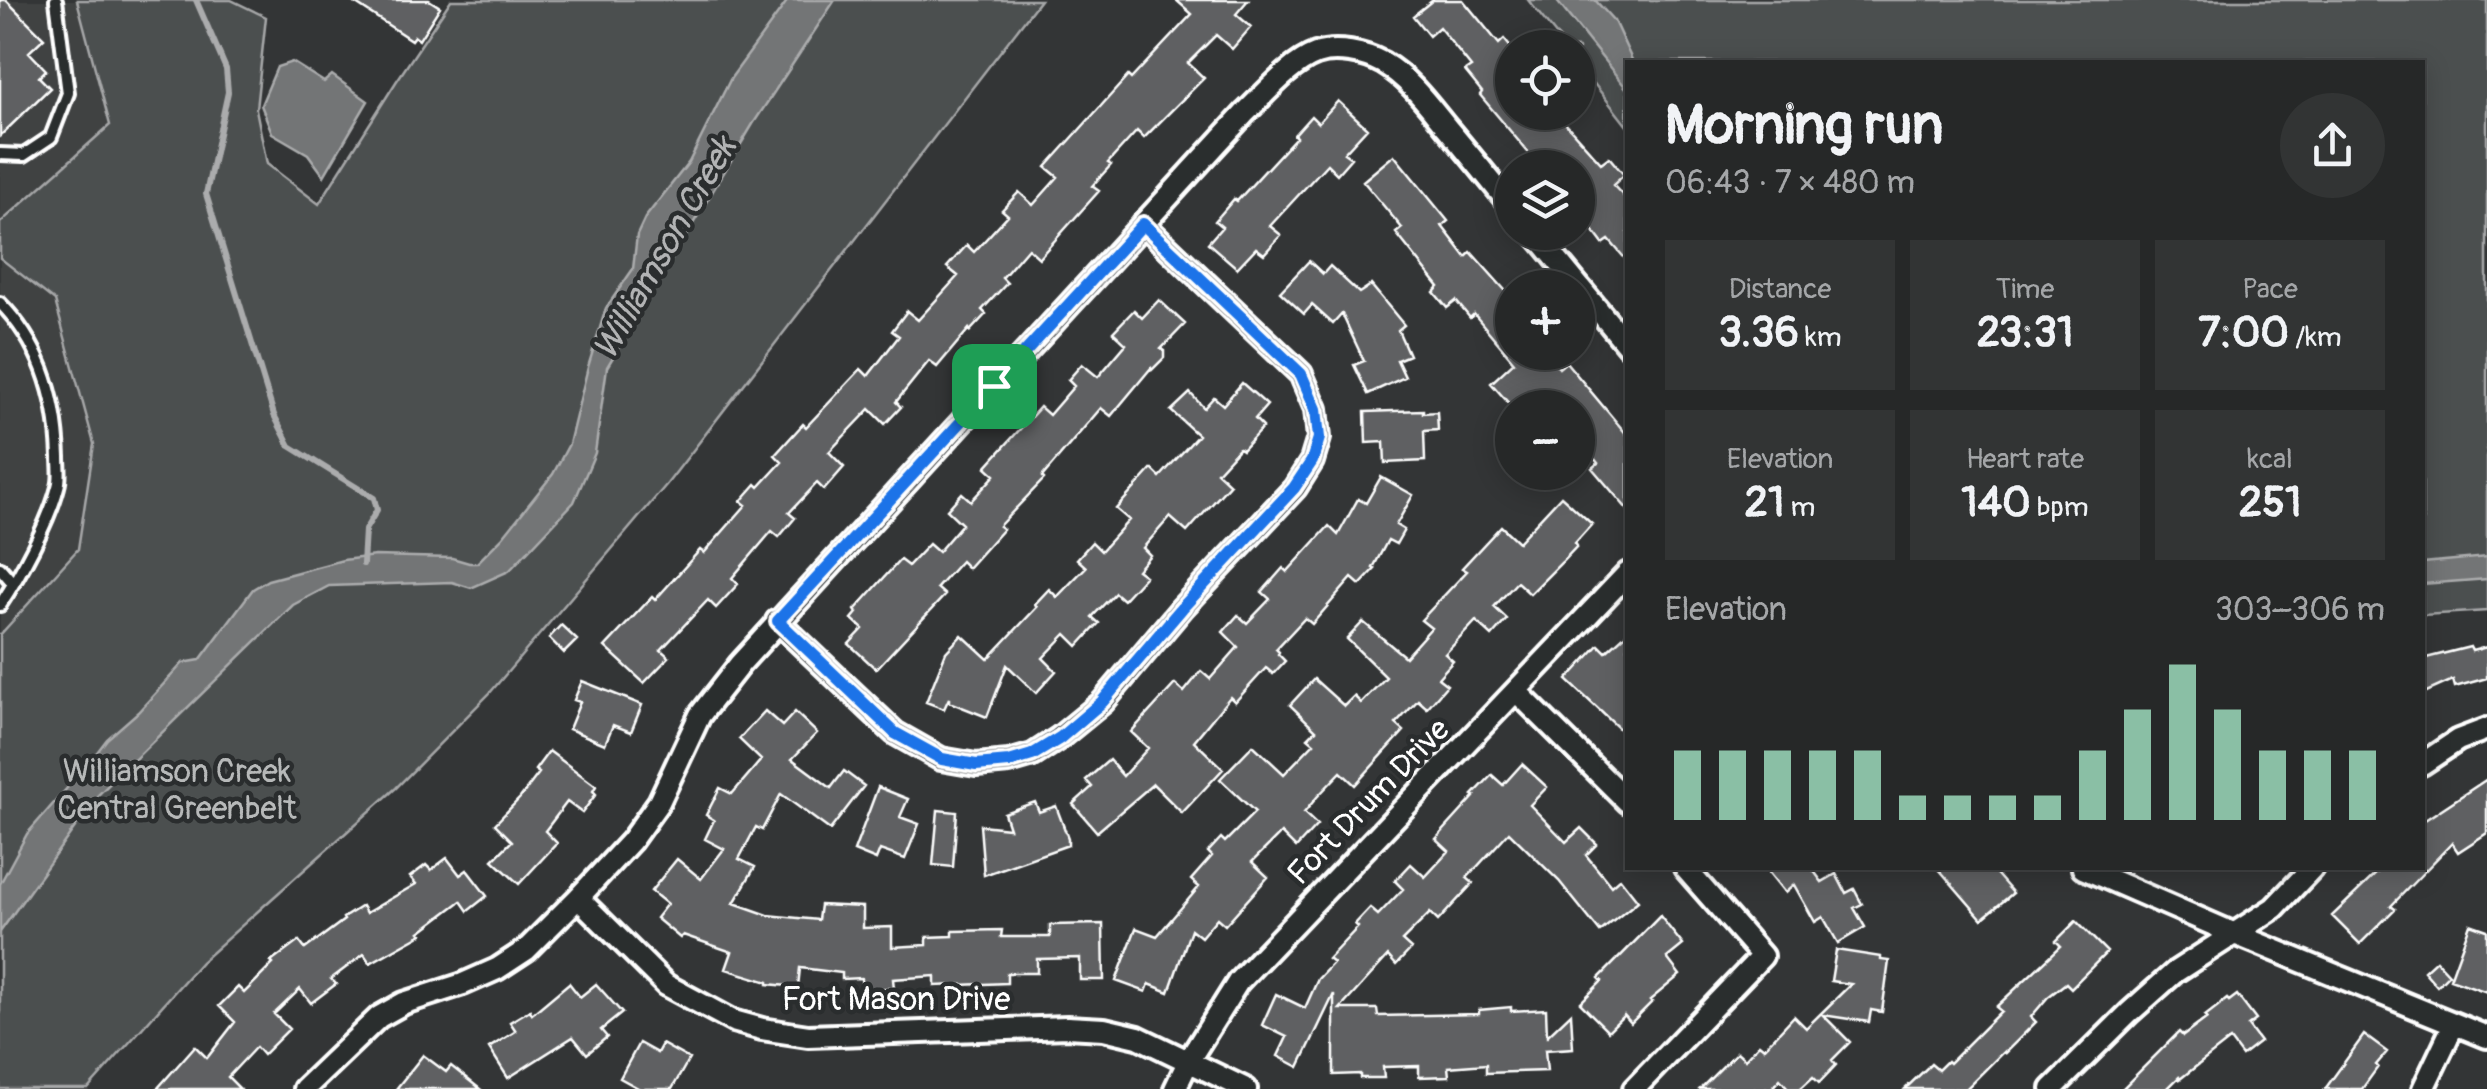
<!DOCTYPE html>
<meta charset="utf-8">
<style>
body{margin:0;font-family:Pangolin,sans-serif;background:#323434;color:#f1f3f6;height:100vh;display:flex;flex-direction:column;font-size:38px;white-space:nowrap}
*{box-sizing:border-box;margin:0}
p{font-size:32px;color:#a4a6a8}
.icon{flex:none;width:55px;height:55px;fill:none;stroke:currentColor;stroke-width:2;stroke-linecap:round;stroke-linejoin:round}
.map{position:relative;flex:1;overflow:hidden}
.side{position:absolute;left:1625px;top:60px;width:800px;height:810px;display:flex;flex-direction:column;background:#262828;border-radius:0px;box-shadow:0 5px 25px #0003,0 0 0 2px #424445}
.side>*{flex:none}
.fabs{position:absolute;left:1495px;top:30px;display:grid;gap:20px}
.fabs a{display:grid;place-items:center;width:100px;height:100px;border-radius:50%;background:#262828;box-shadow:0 5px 25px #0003,0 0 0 2px #424445;font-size:50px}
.pin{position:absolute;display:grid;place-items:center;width:85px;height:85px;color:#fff;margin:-42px;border-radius:20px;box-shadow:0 5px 15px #0006}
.round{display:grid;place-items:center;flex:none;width:105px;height:105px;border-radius:52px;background:#323434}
.summary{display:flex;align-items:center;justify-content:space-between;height:170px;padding:0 40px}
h1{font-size:55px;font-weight:700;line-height:75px}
.figures{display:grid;grid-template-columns:repeat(3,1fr);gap:15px;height:170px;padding:10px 40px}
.figures div{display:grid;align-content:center;border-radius:0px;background:#323434;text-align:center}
.figures b{font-size:42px;font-weight:700}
.figures small{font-size:28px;font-weight:400}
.figures p{font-size:28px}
.chart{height:280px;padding:20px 40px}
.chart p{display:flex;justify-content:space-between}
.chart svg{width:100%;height:180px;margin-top:10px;stroke:#8abfa5;stroke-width:6}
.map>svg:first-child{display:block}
.built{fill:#404243}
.green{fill:#4c4f50;stroke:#a6a7a8;stroke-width:2.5}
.water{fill:#737576;stroke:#abacad;stroke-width:2.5}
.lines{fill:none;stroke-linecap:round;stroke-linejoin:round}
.stream{stroke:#abacad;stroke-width:6}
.building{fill:#5f6162;stroke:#fff;stroke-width:2.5}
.lane-casing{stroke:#fff;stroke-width:18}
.street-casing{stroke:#fff;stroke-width:28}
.lane{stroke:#2a2d2e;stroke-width:10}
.street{stroke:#2a2d2e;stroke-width:20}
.route-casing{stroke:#fff;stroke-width:20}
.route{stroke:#1a73e8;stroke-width:12}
.labels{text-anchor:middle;stroke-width:9;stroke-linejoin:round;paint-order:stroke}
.park-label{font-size:32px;fill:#b7b9b9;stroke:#2a2d2e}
.street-label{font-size:32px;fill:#fff;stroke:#2a2d2e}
.water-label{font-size:35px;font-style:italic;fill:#b2b3b4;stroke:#2a2d2e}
</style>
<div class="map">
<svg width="2487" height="1089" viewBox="0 0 2487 1089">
<rect width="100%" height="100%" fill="#333536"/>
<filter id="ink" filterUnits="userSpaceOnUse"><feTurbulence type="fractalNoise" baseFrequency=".01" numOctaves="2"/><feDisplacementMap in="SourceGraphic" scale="20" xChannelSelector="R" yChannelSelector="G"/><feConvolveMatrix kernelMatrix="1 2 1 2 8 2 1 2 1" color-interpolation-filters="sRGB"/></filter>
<g filter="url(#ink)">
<path class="built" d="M0,0h77l33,125 -110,98z
M0,258l55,42 39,143 -16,106 -78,86z"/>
<path class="green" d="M77,0h154l35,17 -10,92 11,55 52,40 77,-122 55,-82h589l-373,484 -178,210 -93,94 -195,174 -113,127h-88v-454l78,-86 16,-105 -39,-143 -55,-43v-35l110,-98z
M1528,0h959v611l-64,4 -1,-553h-794l-1,64 -49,-63v-15l-12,-1z"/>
<path class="water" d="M788,0h47l-82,124 -146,243 -12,86 -21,49 -65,69 -38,17 -19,-6 -123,4 -36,19 -195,190 -98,137v-48l27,-50 61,-70 19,-25 31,-27 45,-49 17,-3 53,-71 15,-9 75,-20 32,-4 77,2 17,5h8l25,-25 51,-64 16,-30 19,-77 18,-59 27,-39 4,-34 8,-17 44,-56 42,-84z
M1556,0h39l19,21 19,41h-5l-1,27z
M292,62l32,20 8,-7 36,26 -44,75 -16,-22 -36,-21 -11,-28 16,-38z
M2487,557v22l-64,5v-21z"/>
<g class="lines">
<path class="stream" d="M196,0l30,69 2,23 -22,102 68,221 16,31 84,52 3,12 -12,20 -2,34"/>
</g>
<path class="building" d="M0,0h6l38,38 -15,14 17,18 -7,7 11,11 -50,48z
M350,0h79l11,7 -21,33 -5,-4 -3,4z
M1176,0h72l-12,14 15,13 -19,22 -16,-14 -28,28 16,15 -60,60 -7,-7 -29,32 3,2 -19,21 7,5 -60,67 -11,-10 -26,30 5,5 -25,27 4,4 -16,17 -1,-2 -32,38 -8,-6 -33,41 5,5 -16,17 -15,-15 -41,43 15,15 -20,23 -7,-7 -28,30 6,5 -16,19 -7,-6 -40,47 6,6 -22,24 -8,-8 -47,50 8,7 -25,26 -39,-36 47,-50 3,3 45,-50 4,3 42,-48 -5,-4 15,-17 3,3 23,-25 -7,-7 28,-31 3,3 55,-58 7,7 31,-40 -7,-5 15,-20 11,9 40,-44 -11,-9 20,-22 7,7 34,-37 -6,-5 17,-18 14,13 25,-28 -12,-10 82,-91 3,3 61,-65z
M1433,0h30l36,44 5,-5 8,10v63h43l46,51 8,-6 15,18 -11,10 15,16v61l-19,-22 -6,4 -25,-33v-43h-25l-9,-11 -7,6 -57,-68 2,-3 -17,-21 6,-4 -32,-40 -10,9 -16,-20z
M1338,101l29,27 -23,25 7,5 -14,16 -10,-10 -57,62 11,9 -17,19 -8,-6 -19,20 -29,-25 14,-16 -7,-6 19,-22 3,2 59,-64 -2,-2 17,-19 7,7z
M1394,155l54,66 -6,5 24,31 5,-5 41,46v54h33l14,16 7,-6 62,74v74l-36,-42 6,-5 -20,-25v-30h-65l-22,-25 23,-21 -40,-48 -4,4 -14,-17 -9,7 -13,-16 5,-5 -43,-54 6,-5 -39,-47z
M1309,261l14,13 7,-8 29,27 12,-8 33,40 -6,5 11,25 -12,5 8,17 -37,17 -14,-29 10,-4 -22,-47 -9,10 -21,-19 -8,9 -24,-22z
M1159,300l26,24 -24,25 3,2v7l-12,12 -1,-2 -40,48 -10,-8 -59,69 2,2 -45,47 4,3 -35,39 -7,-7 -24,27 8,7 -69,74 -27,-25 14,-15 -11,-10 5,-6 -2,-3 45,-50 8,6 21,-22 9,8 24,-28 -15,-14 15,-17 9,8 24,-26 -9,-8 54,-60 9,8 25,-29 -6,-6 14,-16 16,13 28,-33 -13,-12 21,-22 8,8z
M1242,383l25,22 -12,14 8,8 -21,23 -3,-2 -22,24 13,12 -43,48 -17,-15 -27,31 7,7 -13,15 8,6 -22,24 -8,-7 -23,24 7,6 -21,23 -12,-12 -23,24 13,13 -20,22 -29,-28 -20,52 -38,-15v-4l-5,11 -18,-7 20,-50 16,-17 26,24 49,-52 -2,-3 14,-15 8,8 29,-30 -9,-8 15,-17 9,9 28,-31 -13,-11 36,-40 8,8 38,-42 -27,-24 19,-18 14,15 10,-11 9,8z
M1423,410v3l14,-1 1,18 -14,1 1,30 -40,2 -1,-21 -18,1 -1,-31z
M1381,477l32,18 -17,30 8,5 -8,14 -8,-4 -15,28 2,1 -15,16 -8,-7 -40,46 -7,-6 -29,31 3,3 -1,2 7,7 -12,13 -7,-6 -31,34 -5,-5 -36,44 29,28 -41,44 -29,-29 -56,48 -24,-28 19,-17 -6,-7 23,-20 14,16 25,-28 -17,-16 44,-48 9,8 17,-21 9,8 28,-32 -15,-15 15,-17 9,8 23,-24 -8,-7 21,-24 4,4 42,-46 9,9 20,-36 8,4z
M1561,496l31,28 -17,19 2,3 -15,16 -32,32 -13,-12 -23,25 13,12 -15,17 -16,-15 -31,33 8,7 -15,17 9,7 -20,23 -9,-8 -22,24 8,7 -49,54 -14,-13 -24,25 -13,16 13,12 -21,23 -15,-15 -29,29 16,15 -43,48 -8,-7 -16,19 -10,-8 -22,63 -20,-8 -3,8 -30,-11 20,-53 21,8 42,-49 -8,-7 21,-24 -4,-4 13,-14 4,4 30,-30 -35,-33 33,-34 31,29 30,-31 -6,-5 8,-8 -26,-25 24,-26 30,27 10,-10 7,7 25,-26 -39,-38 16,-17 42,35 26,-29 -10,-8 46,-49 -5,-3 39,-42 17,16z
M561,625l16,15 -13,13 -15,-15z
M1628,632v105l-61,-57 32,-35 7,7z
M2470,647l2,4 15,-4v31l-32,9 -2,-7 -31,14v-35z
M582,681l60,24 -11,27 -18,-7 -8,19 -36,-15 11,-27 -6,-2z
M765,711l17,15 13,-14 22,21 -25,26 39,29 13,-17 20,15 -34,44 -49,-36 -19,36 -6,-3 -17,32 16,8 -21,36 34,12 50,5 2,-15 43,2v21l29,-1v20l35,-2v-8l26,-1v-5l49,-1 -1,7h49v-12l53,-1 1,56h-24v-22l-43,1v14h-30v10l-72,3v-10l-42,3 1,9 -32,1 -1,-11 -19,1v-6l-42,-5 -2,19 -30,-3v-2l-42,-13 6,-17 -49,-17 -3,3 -24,-20 11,-14 -16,-13 26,-32 24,20 23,-30 -19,-10 9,-19 -8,-5 14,-27 12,6 29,-34 -22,-21z
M549,751l47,35 -3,5 3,3 -14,19 -15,-11 -22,29 12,12 -38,41 -26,-24 19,-19 -17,-17 25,-26 19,-25 -4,-3z
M1522,764l25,23 -17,18 36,37 15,-14 16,16 -11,11 25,31 9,-8 18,23 -38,31 -41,-51 -50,-49 -42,46 6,5 -35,38 -8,-8 -28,28 9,8 -15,16 -8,-9 -48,53h37l1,7 101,-2v-4l32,-3v4l35,-2 1,27 24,-23 2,35 -28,2 2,21 -61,2v-9l-38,3 1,9 -30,1v-11l-36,1 1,11h-24v-4l-26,1v-81l-35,73 -21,-11 9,-19 -25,-12 14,-31 29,14 13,-29 15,-16 -5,-4 30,-32 -3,-3 15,-16 8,7 25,-26 -8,-8 16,-17 14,13 24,-26 -13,-12 39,-43 -2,-1 19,-20 11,10z
M2487,779v54l-29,19 -6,-9 -61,63 4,3 -35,35 -28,-28 50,-48h40v-46z
M878,787l30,12 -8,18 19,7 -14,35 -25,-9 -4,10 -22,-9z
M1035,802l4,10 17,-6 12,32v7l-84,30 -4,-50 29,3 -5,-15z
M938,810l19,2 -4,55 -20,-2z
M447,858l13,17 7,-5 20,26 -19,15 -7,-10 -41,31 2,2 -52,29 -6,-9 -33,25 5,5 -25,19 -11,-14 -26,25 15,15 -26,26 -7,-8 -28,30 12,12h-83l38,-43 12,12 28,-36 -16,-16 19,-19 6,6 29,-29 -2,-2 28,-21 6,8 39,-29 -1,-2 19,-12 4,7 50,-29 -6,-7 16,-12 5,5z
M1765,868h51l-3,2 9,12 14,-8 10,19 8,-4 8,15 -8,4 11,19 -27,16 -15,-26 -8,5 -21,-37 -9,8z
M1938,868h53l22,25 -31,26z
M1660,916l23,29 -16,13 13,17 -30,25 2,2 -21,21 -7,-8 -16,16 -28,-28 22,-22 -3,-3z
M2076,921l31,31 -36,36 -5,-5 -18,14 -17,20 5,5 -31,31 -1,-2 -38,38h-61l26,-25 7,6 9,-9 2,2 52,-52 -5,-4 65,-61 -5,-5z
M2470,924l17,6v62l-37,-13z
M1836,950l45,7v3l8,1 -7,51 -11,-2 -2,12 -46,-7 27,27 -18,18 4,5 -17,18 -6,-6 -13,12h-11l-9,-10 -9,10h-71l37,-37 8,7 14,-15 5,4 30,-32 12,12 45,-44 -20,-3z
M2436,960l13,14 -12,12 -13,-15z
M569,983l11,14 16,-13 26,29 -21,17 6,7 -20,17 -14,-17 -65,41 -19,-30 27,-17 -6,-9 20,-12 2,4z
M2237,995l19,25 -8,6 12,16 -18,14 -12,-16 -50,39 -1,-2 -12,12h-45l57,-57 4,4 24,-18 -2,-2 22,-17 2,2z
M2364,1035l23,17 -11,13 2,2 -16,22h-37z
M639,1043l18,10 5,-9 27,15 -17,30h-32l-20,-11z
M423,1055l23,17 5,-6 29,23h-84z"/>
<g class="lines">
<g class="lane-casing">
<path id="lane" d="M0,154l24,1 27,-18 17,-44 -12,-93
M0,303c42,42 57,96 59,154 0,10 2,21 -1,30 -9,35 -38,88 -58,118
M0,568l13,15"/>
</g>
<g class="street-casing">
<path id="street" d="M1534,232l94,114
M777,621l118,112 46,26 35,6 33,-3 24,-7 26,-17 44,-36 79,-94 113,-120 17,-27 7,-23 -3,-29 -15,-35 -158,-150
M1516,691l112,111
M2422,764l36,-24 29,-11
M2083,868l152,66 252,103
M578,898l88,87 67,36 29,8 46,7 259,-9 37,2 34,8 108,52
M304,1089l75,-72 25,-14 59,-19 34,-15 29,-19 52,-52 53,-57 28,-39 41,-87 40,-51 505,-551c19,-18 46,-50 71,-59 20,-7 49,-1 67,9 27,16 46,43 65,66 22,26 43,52 64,78
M1175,1089l14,-29 49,-78 390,-409
M1634,1089l128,-133 -77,-88
M2052,1089l77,-76 46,-41 99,-64 38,-40
M2423,1089l31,-65"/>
</g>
<use href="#lane" class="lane"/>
<use href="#street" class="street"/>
</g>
</g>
<g class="lines" filter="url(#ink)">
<g class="route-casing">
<path id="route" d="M1143,224l158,150 15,35 3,29 -7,23 -18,27 -112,120 -80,94 -42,36 -28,17 -23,7 -33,3 -34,-6 -47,-26 -117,-112z"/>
</g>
<use href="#route" class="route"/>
</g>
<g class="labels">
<g class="park-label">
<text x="177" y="782">Williamson Creek<tspan x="177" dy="37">Central Greenbelt</tspan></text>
</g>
<g class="street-label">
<text transform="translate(1368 801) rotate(-46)" y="11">Fort Drum Drive</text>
<text x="896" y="1010">Fort Mason Drive</text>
</g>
<g class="water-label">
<text transform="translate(664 248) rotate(-60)" y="12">Williamson Creek</text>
</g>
</g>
</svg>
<div class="fabs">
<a><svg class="icon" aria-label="locate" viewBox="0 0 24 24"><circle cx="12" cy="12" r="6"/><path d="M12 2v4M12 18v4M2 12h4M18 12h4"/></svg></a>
<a><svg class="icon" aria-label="layers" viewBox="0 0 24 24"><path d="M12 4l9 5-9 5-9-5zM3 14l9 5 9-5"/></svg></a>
<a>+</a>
<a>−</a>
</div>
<div class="pin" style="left:994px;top:386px;background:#1e9e55"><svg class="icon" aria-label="arrive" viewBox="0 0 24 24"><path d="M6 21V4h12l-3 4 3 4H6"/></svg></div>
<section class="side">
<div class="summary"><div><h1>Morning run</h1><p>06:43 · 7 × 480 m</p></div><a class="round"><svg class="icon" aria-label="share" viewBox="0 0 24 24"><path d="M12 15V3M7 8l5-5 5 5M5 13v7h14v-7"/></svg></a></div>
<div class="figures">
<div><p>Distance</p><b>3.36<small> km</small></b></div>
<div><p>Time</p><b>23:31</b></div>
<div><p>Pace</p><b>7:00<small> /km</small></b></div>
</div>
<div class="figures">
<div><p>Elevation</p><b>21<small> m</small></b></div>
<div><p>Heart rate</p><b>140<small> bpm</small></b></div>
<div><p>kcal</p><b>251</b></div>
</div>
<div class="chart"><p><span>Elevation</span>303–306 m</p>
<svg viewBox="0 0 160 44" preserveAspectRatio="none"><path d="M5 44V27M15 44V27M25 44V27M35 44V27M45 44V27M55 44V38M65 44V38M75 44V38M85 44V38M95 44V27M105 44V17M115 44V6M125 44V17M135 44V27M145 44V27M155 44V27"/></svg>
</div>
</section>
</div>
